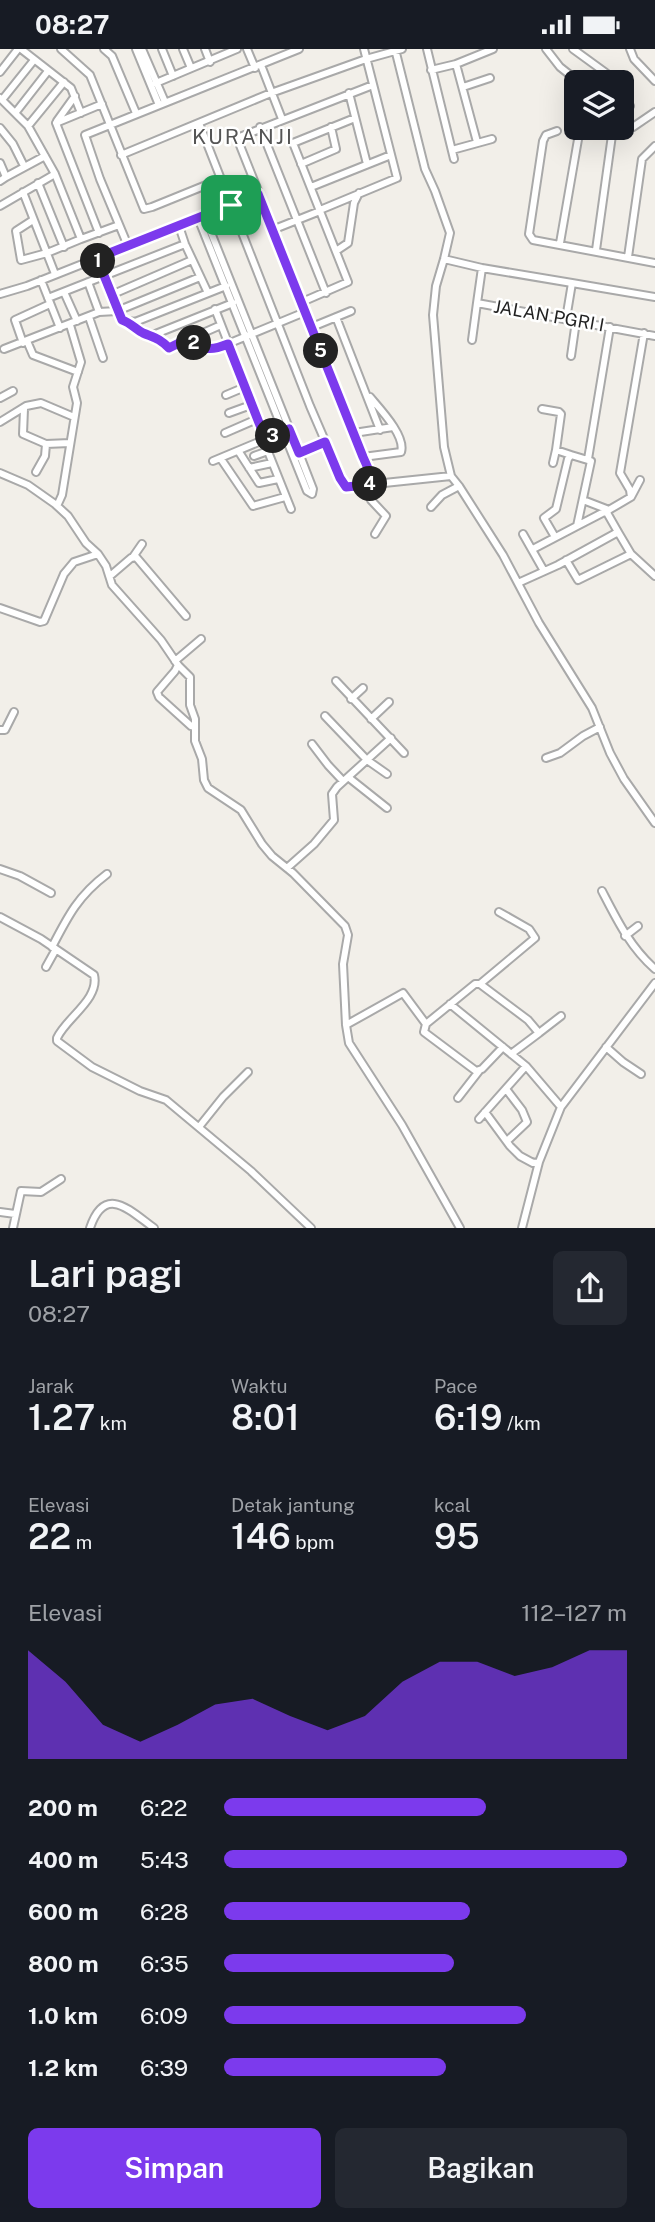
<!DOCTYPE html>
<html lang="id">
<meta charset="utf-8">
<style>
body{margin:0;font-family:"Public Sans",sans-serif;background:#242831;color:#f1f3f6;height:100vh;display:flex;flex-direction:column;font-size:26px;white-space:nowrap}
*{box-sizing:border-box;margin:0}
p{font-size:23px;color:#9ea1a6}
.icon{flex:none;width:38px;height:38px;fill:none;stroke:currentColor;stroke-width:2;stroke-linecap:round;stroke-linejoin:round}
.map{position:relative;height:1179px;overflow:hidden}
.side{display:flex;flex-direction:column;background:#171b24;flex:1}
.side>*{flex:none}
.fabs{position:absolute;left:564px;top:21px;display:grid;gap:14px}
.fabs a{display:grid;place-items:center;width:70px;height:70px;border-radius:10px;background:#171b24;box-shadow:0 7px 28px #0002;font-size:35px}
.pin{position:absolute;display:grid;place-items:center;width:60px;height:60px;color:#fff;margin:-30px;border-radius:14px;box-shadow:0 4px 10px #0006}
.km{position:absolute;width:35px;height:35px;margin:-18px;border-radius:50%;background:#222;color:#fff;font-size:19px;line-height:35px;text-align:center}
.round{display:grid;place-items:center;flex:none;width:74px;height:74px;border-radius:10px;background:#242831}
.headline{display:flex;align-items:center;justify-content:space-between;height:119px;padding:0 28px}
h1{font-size:38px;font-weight:600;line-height:52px}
.metrics{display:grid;grid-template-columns:repeat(3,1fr);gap:10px;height:119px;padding:7px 28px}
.metrics div{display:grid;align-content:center}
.metrics b{font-size:35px;font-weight:600}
.metrics small{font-size:19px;font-weight:400}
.metrics p{font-size:19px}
.chart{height:196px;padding:14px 28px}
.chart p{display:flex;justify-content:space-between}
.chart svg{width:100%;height:126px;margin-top:7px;fill:#7c3aed;opacity:.7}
.action{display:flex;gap:14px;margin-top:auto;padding:14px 28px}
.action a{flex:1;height:80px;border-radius:10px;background:#7c3aed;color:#fff;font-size:28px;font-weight:600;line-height:80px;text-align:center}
.action a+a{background:#242831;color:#f1f3f6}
ul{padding:0 28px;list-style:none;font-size:23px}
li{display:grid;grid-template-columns:112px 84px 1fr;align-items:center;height:52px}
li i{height:18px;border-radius:9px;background:#7c3aed}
.status{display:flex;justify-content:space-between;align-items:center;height:49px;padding:0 35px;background:#171b24;direction:ltr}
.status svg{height:19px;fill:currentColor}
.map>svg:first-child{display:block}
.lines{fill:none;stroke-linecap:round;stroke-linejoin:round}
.minor-casing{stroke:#a9a9a9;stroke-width:10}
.minor{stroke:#fff;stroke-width:6}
.route-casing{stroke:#fff;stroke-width:14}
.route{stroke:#7c3aed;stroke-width:9}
.labels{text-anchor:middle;stroke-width:5;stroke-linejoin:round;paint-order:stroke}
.street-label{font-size:18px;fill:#222;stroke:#fff}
.quarter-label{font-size:21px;letter-spacing:2px;fill:#555;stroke:#fff}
</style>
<div class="status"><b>08:27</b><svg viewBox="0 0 49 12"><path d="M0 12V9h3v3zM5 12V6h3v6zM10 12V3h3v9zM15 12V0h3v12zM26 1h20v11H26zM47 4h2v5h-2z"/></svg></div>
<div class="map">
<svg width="655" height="1179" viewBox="0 0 655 1179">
<rect width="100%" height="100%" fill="#f2efe9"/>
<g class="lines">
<g class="minor-casing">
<path id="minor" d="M21,0l50,39 10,25
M61,0l29,26 54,134 8,-2 69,-28
M104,0l8,7 24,57
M136,0l23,56
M142,0l23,53
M162,0l11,27
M183,0l8,19
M205,0l5,13
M247,0l8,19
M395,0l30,120 10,22 15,42 -6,26 -8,27 -3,29 11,132 7,29 8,10 44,69 36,68 53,85 18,45 14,26 31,44
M427,0l27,110
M546,0l14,18 19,15
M573,0l33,24 8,9
M630,0l4,10 21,22
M456,15l21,78
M261,16l21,54
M431,21l25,-6 37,-15
M0,23l18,-23
M156,34l81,-34
M373,36l-136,53 138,346
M463,38l27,-9
M621,42l9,15 -9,10
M349,44l18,71
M0,49l28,28 27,48 26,65 38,-14
M2,51l32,-40
M16,63l32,-41
M57,72l18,-25
M621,73l4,4 8,1 22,-15
M56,74l43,110
M56,74l46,-19
M199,74l111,283 34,79 2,2 105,-11
M28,77l36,-44
M260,78l66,166
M0,79l13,16 11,22
M557,82l-11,4 -3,6 -14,93 4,6 122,23
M452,101l40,-11
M121,106l150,-62 95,-34 36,-10
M0,114l6,14 -6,4
M301,115l35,-15 -5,-22
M6,128l39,-21
M38,134l26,64
M311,138l80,-32
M23,143l32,82
M0,157l55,-32
M320,161l77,-32 -33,-129
M198,169l109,273 5,3 1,-5 -14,-36 -95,-238
M33,171l-17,11 5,29 26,-7 34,-14
M179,177l6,18 23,49
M272,181l48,-19
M560,194l20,-115
M128,197l-28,-67 -15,-44 214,-86
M596,201l17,-122
M336,202l12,-8 6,-40 5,-10
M628,208l14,-98 13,-13
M97,209l20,53 83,-34
M444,210l38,9 90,15
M482,219l-5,35 178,33
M41,231l19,48
M88,233l11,30
M64,243l13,29
M0,245l27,-8 232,-92
M111,246l81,-35
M48,249l137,-54
M302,253l46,-20 -55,-139 62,-25
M215,260l50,129
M89,268l14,41
M336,268l44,113
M566,270l6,-36 83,14
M129,273c13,11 28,14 40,26l52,-23
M312,278l39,-16
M153,286l80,-32
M187,290l20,11h6l92,-38
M472,291l5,-37
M27,292l6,14 45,17
M23,294l-8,-23 35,-16
M4,300l95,-37 18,-1 5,9 13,2 91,-36
M571,307l5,-35
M226,346l19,-8
M0,349l13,-7
M24,360l-1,25 23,10 24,-1
M542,360l17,3 2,2 -5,36 15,5
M229,364l22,-8
M0,373l26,-16 15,-3 33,14
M225,384l32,-14
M354,384l39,-6
M263,390l28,70
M239,403l20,31 19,-4
M299,404l26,-11
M254,407l14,-5
M363,408l38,-5c5,-16 -21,-43 -31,-55
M221,410l32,47 32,-9
M588,410l22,-132
M213,412l72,-30
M553,414l3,-13
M249,419l23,-5
M36,423l9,-16 1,-12
M0,424l28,12 27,19 13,12 18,27 12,11 8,12 6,19 49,55 17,25 12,12v28l5,14v22l7,18 2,21 4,8 33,22 21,34 10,12 21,17 52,53 3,9 -5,29 3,61 3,18 53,82 58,103
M631,448l-1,-7 -10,-17 24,-140
M583,451l26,10
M57,457l5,-11 15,-92 -4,-16 8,-25 -11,-37
M431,458l11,-12 17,-9
M607,462l24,-14 9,-17
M618,483l13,22 24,22
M375,485l11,-18 -15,-16 -1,-7 5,-9
M523,485l21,37
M533,500l44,-23 14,-65 -20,-6 -3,4 -12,50 -12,9 11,19
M133,508l9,-13
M566,511l12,20 53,-26
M110,527l21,-18 5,-1 50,59
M518,534l40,-18 60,-33 -12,-21 -29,15
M0,559l40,14 4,-1 20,-47 10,-12 24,-8
M175,612l26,-22
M178,616l-3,6 -18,21 2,5 32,29 4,1
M336,632l68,72
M351,650l12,-11
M325,667l42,44 20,14
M371,670l18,-17
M0,681h5l9,-18
M312,695l16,21 15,16
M546,709l14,-5 23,-17 17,-9
M348,728l39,31
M287,819l27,-24 20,-24 -2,-26 5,-7 54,-49
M0,820l20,7 31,17
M602,842c15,29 28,56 53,78
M499,863l30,17 6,9 -55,46 48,36 11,13 -28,21
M0,868l41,22 53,36c6,24 -28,43 -37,63v3l35,26 48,24 26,9 85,71 60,57
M625,887l13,-10
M52,898c16,-31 26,-51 55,-73
M46,918l10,-18
M450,955l76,62 35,41
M426,975l49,-40h5
M346,976l57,-32 23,31 -2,8 52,39 6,-2 21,-22
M539,984l22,-17
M606,998l17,15 18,12
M506,1040l16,21 5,12 -20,19
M458,1049l21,-27
M485,1063l25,34 10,10 13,7 6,-1
M479,1070l47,-53
M199,1078l24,-30 25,-25
M0,1163l15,2
M13,1179l8,-37 20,1 20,-13
M90,1179c15,-44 39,-18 64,0
M522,1179l17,-66 22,-55 94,-124"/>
</g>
<use href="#minor" class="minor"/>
</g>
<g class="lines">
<g class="route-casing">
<path id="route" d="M258,145l105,263 12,27 -29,3 -6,-9 -15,-36 -26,11 -10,-24 -24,9 -37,-94c-20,8 -23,5 -41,-5l-18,9c-10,-10 -14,-10 -26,-15 -8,-4 -12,-10 -21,-13l-25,-62z"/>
</g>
<use href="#route" class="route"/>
</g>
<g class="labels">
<g class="street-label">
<text transform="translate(549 267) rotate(10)" y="6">JALAN PGRI I</text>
</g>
<g class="quarter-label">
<text x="243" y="95">KURANJI</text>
</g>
</g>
</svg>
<div class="fabs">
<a><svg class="icon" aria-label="layers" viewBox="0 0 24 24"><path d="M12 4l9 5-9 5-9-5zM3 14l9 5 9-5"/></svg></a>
</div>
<div class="pin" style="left:231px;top:156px;background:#1e9e55"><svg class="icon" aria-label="arrive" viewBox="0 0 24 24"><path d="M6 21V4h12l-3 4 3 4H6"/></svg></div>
<b class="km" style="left:98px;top:212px">1</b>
<b class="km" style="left:194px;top:294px">2</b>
<b class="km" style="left:273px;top:387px">3</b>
<b class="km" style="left:370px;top:435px">4</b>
<b class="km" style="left:321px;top:302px">5</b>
</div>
<section class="side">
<div class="headline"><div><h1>Lari pagi</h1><p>08:27</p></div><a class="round"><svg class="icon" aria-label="share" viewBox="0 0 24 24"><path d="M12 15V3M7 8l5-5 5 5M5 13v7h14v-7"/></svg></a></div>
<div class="metrics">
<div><p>Jarak</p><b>1.27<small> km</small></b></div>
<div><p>Waktu</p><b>8:01</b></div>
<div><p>Pace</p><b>6:19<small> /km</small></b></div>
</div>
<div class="metrics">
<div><p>Elevasi</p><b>22<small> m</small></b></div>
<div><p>Detak jantung</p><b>146<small> bpm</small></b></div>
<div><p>kcal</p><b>95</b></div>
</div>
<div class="chart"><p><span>Elevasi</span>112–127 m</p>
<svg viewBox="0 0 160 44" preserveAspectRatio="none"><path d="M0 44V6L10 17L20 32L30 38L40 32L50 25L60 23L70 29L80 34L90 29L100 17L110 10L120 10L130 15L140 12L150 6L160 6V44z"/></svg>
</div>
<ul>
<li><b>200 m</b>6:22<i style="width:65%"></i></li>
<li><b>400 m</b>5:43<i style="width:100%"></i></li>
<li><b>600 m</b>6:28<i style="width:61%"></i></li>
<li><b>800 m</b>6:35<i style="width:57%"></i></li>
<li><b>1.0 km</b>6:09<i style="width:75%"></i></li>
<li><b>1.2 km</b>6:39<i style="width:55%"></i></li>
</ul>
<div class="action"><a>Simpan</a><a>Bagikan</a></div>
</section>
